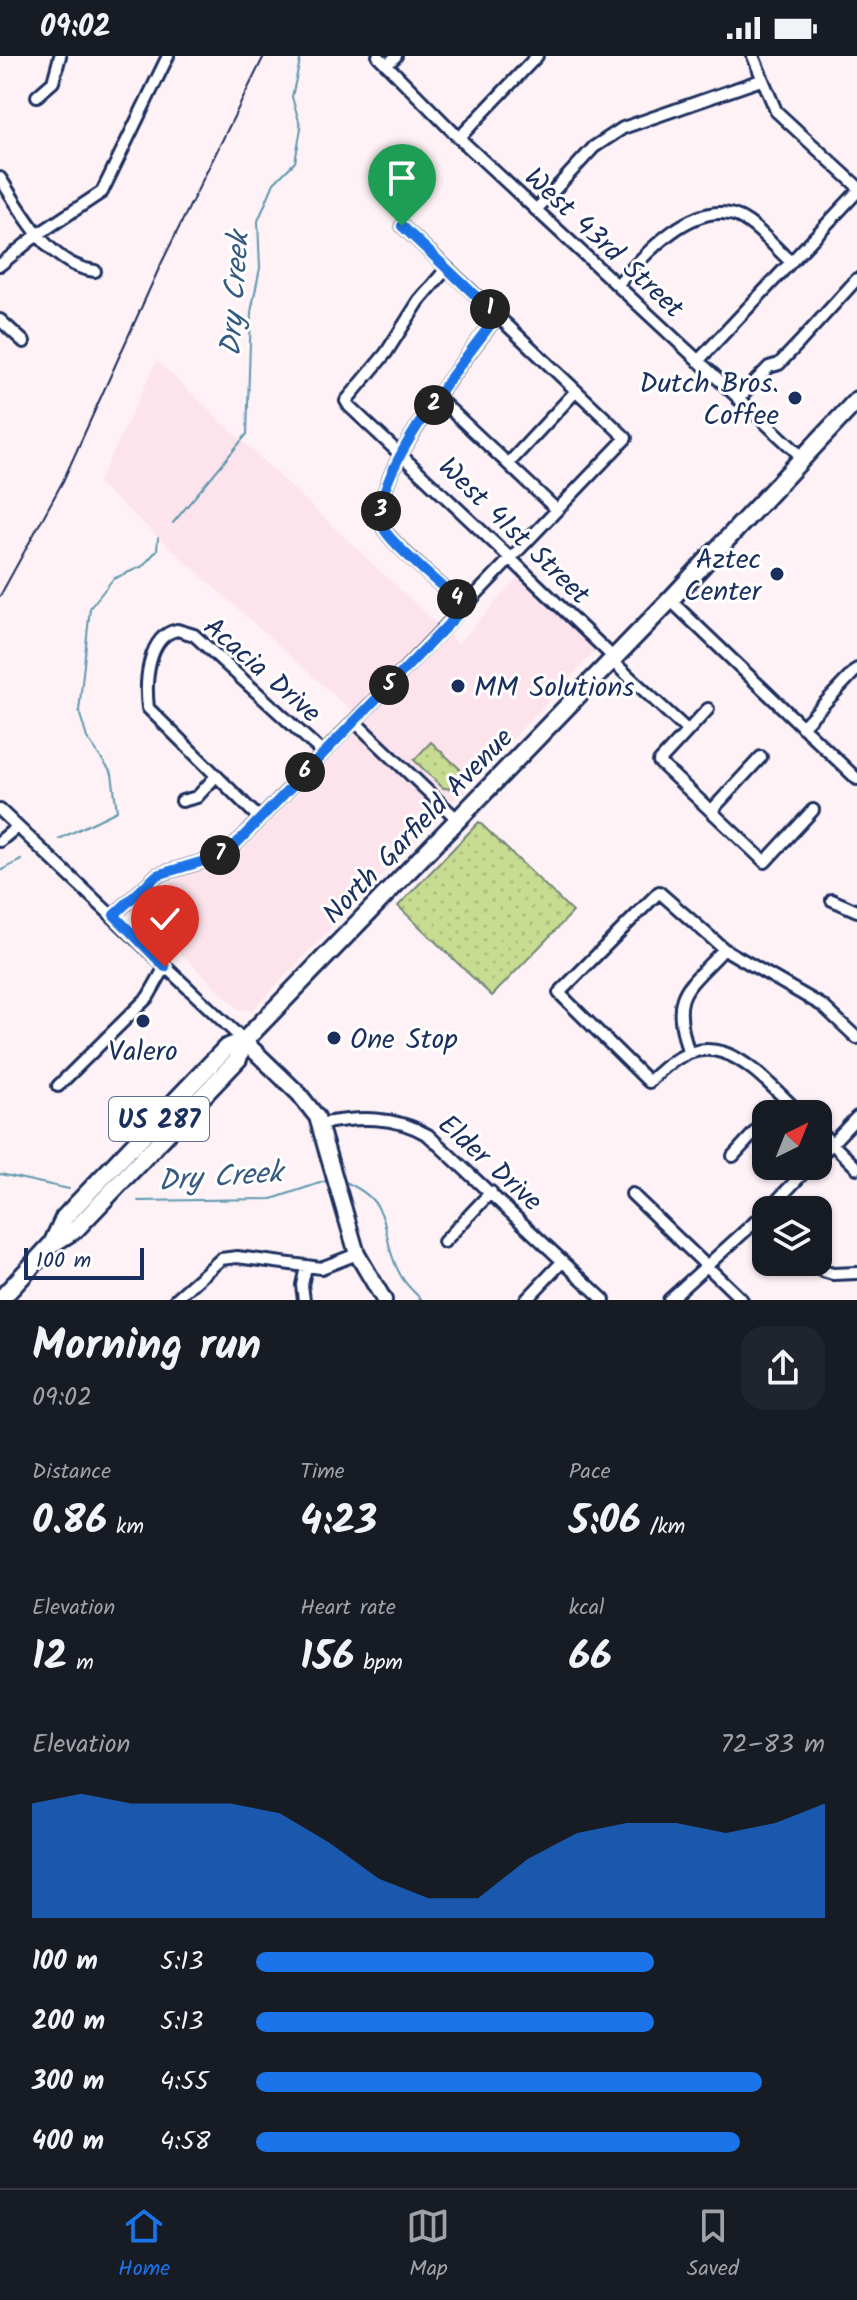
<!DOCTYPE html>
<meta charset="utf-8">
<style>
body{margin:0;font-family:Kalam,sans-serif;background:#20242c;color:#f1f3f6;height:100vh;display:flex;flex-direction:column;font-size:30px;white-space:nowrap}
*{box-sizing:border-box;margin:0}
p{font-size:26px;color:#9ea1a6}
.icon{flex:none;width:44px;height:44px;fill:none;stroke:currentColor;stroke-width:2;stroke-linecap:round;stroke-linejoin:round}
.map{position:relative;height:1244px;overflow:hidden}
.sheet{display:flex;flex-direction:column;background:#171b24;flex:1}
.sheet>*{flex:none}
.needle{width:52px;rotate:43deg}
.tools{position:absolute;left:752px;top:1044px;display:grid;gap:16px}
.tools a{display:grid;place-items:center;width:80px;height:80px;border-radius:16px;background:#171b24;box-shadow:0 2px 6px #0004;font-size:40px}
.scale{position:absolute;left:24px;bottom:20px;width:120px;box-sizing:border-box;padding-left:8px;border:4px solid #1b2f5e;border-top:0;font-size:22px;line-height:28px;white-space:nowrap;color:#1b2f5e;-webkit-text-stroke:6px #fff;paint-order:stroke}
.pin{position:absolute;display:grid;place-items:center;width:68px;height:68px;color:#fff;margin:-82px -34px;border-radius:50% 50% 50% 0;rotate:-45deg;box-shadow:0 0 8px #0007}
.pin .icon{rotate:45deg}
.km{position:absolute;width:40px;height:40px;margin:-20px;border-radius:50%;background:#222;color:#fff;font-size:22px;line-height:40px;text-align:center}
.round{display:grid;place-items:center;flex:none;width:84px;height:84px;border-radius:24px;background:#20242c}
.summary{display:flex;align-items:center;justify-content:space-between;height:136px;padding:0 32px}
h1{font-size:44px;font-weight:700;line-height:60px}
.stats{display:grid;grid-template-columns:repeat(3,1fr);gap:12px;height:136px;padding:8px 32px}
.stats div{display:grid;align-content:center}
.stats b{font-size:40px;font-weight:700}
.stats small{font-size:22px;font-weight:400}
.stats p{font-size:22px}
.chart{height:224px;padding:16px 32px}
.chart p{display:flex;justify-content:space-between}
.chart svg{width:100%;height:144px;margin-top:8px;fill:#1a73e8;opacity:.7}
ul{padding:0 32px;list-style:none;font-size:26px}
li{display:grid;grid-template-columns:128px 96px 1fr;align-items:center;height:60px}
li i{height:20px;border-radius:10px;background:#1a73e8}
.status{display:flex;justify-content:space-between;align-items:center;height:56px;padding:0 40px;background:#171b24;direction:ltr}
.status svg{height:22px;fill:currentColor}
.dock{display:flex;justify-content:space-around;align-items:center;height:112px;border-top:2px solid #363941;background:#171b24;font-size:22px;color:#9ea1a6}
.dock a{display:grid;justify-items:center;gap:4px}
.dock .on{color:#1a73e8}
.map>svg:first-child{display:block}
.built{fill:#fde3eb}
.grass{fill:url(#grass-dots);stroke:#728678;stroke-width:2}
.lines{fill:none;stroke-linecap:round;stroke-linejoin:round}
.stream{stroke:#5e97ae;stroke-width:2}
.minor-casing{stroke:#1b2f5e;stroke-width:16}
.major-casing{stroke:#1b2f5e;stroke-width:20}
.highway-casing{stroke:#1b2f5e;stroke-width:22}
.minor{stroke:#fff;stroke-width:10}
.major{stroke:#fff;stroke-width:14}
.highway{stroke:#fff;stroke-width:16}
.rail{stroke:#1b2f5e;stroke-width:2}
.route-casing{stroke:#fff;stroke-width:16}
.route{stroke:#1a73e8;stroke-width:10}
.poi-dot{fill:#1b2f5e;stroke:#fff;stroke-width:3}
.labels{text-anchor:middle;stroke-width:6;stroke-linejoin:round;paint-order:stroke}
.shield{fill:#fff;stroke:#5f6d8e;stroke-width:2}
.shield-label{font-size:26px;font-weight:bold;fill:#1b2f5e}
.street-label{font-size:28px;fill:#1b2f5e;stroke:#fff}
.poi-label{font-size:28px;fill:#1b2f5e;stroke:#fff;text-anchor:end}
.water-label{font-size:30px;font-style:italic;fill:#375a80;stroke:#fff}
</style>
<div class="status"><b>09:02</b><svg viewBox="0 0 49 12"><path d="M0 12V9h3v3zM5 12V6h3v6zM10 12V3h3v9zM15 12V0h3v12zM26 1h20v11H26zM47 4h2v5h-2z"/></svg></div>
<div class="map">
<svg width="857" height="1244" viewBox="0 0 857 1244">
<defs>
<pattern id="grass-dots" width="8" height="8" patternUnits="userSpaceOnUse" patternTransform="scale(2)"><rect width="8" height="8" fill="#c8dc91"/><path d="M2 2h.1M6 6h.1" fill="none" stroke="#abbd7f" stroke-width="1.8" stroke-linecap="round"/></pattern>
</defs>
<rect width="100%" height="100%" fill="#fef2f6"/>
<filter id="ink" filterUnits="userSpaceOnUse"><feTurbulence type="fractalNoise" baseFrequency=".0125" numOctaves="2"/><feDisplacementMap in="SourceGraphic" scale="16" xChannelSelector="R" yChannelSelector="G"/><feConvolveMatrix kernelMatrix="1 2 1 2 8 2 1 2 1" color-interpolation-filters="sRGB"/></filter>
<g filter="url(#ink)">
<path class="built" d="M157,305l301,283 61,-68 77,74 -143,152 -355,-319z
M358,675l85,81 -191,198 -14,-1 -104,-101 48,-33 49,-12z"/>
<path class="grass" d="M431,686l29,27 2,9 -10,11 -9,-1 -29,-28z
M479,766l94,90 -81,84 -94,-90z"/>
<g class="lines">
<path class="stream" d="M173,467l74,-89 4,-122 9,-44 -2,-47 16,-38 21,-21 6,-34 -9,-31 9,-41
M59,783l58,-28 -5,-37 -25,-36 -8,-27 11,-103 23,-29 30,-13 14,-16 1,-12
M0,815l21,-11
M0,1118l69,15
M343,1125c56,23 34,54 58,95 5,9 14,17 21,24
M138,1145l134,-2 57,-19"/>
<g class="minor-casing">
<path id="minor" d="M378,0l81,82 344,320
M753,0l23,55 81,75
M387,9l9,-9
M37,40l16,-14 7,-26
M459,82l78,-82
M0,122c23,35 48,87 95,93
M536,154l58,-63 29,-19 138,-48
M402,170l45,42
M0,209l37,-30 65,-43 66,-136
M617,229c25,-28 77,-88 122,-68 19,9 36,31 52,45
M0,264l24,22
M698,305l159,-169
M438,342l119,112
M738,343l31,-32 10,-3 20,-21 58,-64
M508,408l68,-73
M670,544l187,179
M465,551c-16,-15 -73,-63 -81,-78 -24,-44 86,-175 113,-213
M612,605l75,69
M708,653l-49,53 106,100 48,-52
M354,665l104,99
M802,671l55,-58
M182,745l15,-4 19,-21
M0,754l244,231
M711,755l50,-54
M260,763l-112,-111c-3,-25 -1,-72 29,-78l17,5 129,118
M0,785l17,-14
M832,844l25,11
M114,859l43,-40 57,-17 21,-13 129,-134 7,-7c85,-89 170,-177 255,-266l-179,-170 -28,33 -33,52 -40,48 3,5 159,150 13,13 93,89
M688,995c-18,-59 -2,-61 36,-102
M58,1030l90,-89 17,-30
M772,1058l14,-14
M801,1058c-51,-48 -89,-99 -152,-32l-90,-89 100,-101 65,57 99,57 34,32
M320,1068c38,-7 74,-9 108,11l176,165
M818,1074l39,38
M733,1100l33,-36
M818,1102l39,-41
M632,1138l110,106
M768,1154l42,-44
M444,1186l47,-50
M818,1203l5,12 10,3 24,-1
M175,1244l46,-41 16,-2 84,11 36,-14
M304,1244l-2,-15 4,-18
M526,1244l37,-39
M669,1244l97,-88"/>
</g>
<g class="major-casing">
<path id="major" d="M244,985l55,53 18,23 40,137 27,46"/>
</g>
<g class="highway-casing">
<path id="highway" d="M52,1188l12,-26 14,-15 148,-155 18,-7 426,-441 187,-200
M0,1244l52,-56 24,-15 162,-170 6,-18"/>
</g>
<use href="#minor" class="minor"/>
<use href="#major" class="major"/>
<use href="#highway" class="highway"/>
<path class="rail" d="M0,540l63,-115 97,-215 104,-210"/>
</g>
</g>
<g class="lines" filter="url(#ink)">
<g class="route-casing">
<path id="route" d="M165,911l-51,-52 43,-40 57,-17 21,-13 230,-238c-17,-16 -73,-62 -81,-78 -24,-44 86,-176 113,-213l-95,-90"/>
</g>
<use href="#route" class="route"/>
</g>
<g class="poi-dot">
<circle cx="795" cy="342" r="8"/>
<circle cx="777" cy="518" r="8"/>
<circle cx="458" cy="630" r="8"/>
<circle cx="143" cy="965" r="8"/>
<circle cx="334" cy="982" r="8"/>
</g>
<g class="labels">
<rect class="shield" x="109" y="1041" width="100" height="44" rx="6"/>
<g class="shield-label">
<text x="159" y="1072">US 287</text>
</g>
<g class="street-label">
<text transform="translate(605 186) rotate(43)" y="10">West 43rd Street</text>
<text transform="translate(515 474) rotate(44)" y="10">West 41st Street</text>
<text transform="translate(263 613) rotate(41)" y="10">Acacia Drive</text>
<text transform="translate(417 769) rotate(-46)" y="10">North Garfield Avenue</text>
<text transform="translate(491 1106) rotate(42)" y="10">Elder Drive</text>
</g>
<g class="poi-label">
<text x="779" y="336">Dutch Bros.<tspan x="779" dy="32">Coffee</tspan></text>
<text x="761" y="512">Aztec<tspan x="761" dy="32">Center</tspan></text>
<text x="474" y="640" text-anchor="start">MM Solutions</text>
<text x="350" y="992" text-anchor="start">One Stop</text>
<text x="143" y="1004" text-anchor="middle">Valero</text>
</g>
<g class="water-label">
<text transform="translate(234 238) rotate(-86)" y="10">Dry Creek</text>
<text transform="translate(220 1120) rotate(-4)" y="10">Dry Creek</text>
</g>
</g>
</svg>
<div class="tools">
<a><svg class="needle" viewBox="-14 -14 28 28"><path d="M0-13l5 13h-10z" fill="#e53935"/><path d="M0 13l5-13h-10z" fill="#9ea1a6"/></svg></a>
<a><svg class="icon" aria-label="layers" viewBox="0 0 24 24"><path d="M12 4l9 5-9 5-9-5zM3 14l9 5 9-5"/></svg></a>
</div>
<div class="scale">100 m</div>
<div class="pin" style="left:402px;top:170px;background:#1e9e55"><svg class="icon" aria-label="arrive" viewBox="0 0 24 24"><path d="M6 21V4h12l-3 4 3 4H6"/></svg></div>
<div class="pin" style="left:165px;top:911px;background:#d93025"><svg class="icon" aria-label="check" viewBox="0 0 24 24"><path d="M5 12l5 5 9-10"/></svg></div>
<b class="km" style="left:490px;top:253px">1</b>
<b class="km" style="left:434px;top:349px">2</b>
<b class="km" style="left:381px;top:455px">3</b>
<b class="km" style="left:457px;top:543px">4</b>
<b class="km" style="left:389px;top:629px">5</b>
<b class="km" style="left:305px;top:716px">6</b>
<b class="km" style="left:220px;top:799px">7</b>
</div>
<section class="sheet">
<div class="summary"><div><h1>Morning run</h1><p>09:02</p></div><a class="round"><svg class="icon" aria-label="share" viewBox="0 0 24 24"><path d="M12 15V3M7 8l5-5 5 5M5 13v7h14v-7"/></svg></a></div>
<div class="stats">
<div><p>Distance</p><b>0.86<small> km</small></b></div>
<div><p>Time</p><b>4:23</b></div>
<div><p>Pace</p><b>5:06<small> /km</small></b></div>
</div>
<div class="stats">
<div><p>Elevation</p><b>12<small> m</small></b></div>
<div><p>Heart rate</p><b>156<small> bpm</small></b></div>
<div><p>kcal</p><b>66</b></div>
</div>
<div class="chart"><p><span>Elevation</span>72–83 m</p>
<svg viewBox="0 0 160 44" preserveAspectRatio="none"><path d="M0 44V9L10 6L20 9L30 9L40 9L50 12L60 21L70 32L80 38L90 38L100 26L110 18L120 15L130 15L140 18L150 15L160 9V44z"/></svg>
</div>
<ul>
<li><b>100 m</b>5:13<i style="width:70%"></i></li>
<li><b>200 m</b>5:13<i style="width:70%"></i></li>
<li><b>300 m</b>4:55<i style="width:89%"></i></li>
<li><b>400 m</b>4:58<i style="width:85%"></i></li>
</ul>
</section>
<nav class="dock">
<a class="on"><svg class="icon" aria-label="home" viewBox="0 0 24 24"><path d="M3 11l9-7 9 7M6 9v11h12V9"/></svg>Home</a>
<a><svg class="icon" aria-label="map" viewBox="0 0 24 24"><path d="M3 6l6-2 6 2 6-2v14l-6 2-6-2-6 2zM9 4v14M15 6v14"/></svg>Map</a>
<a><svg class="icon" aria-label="saved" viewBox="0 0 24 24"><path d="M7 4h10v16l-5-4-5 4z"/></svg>Saved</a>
</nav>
